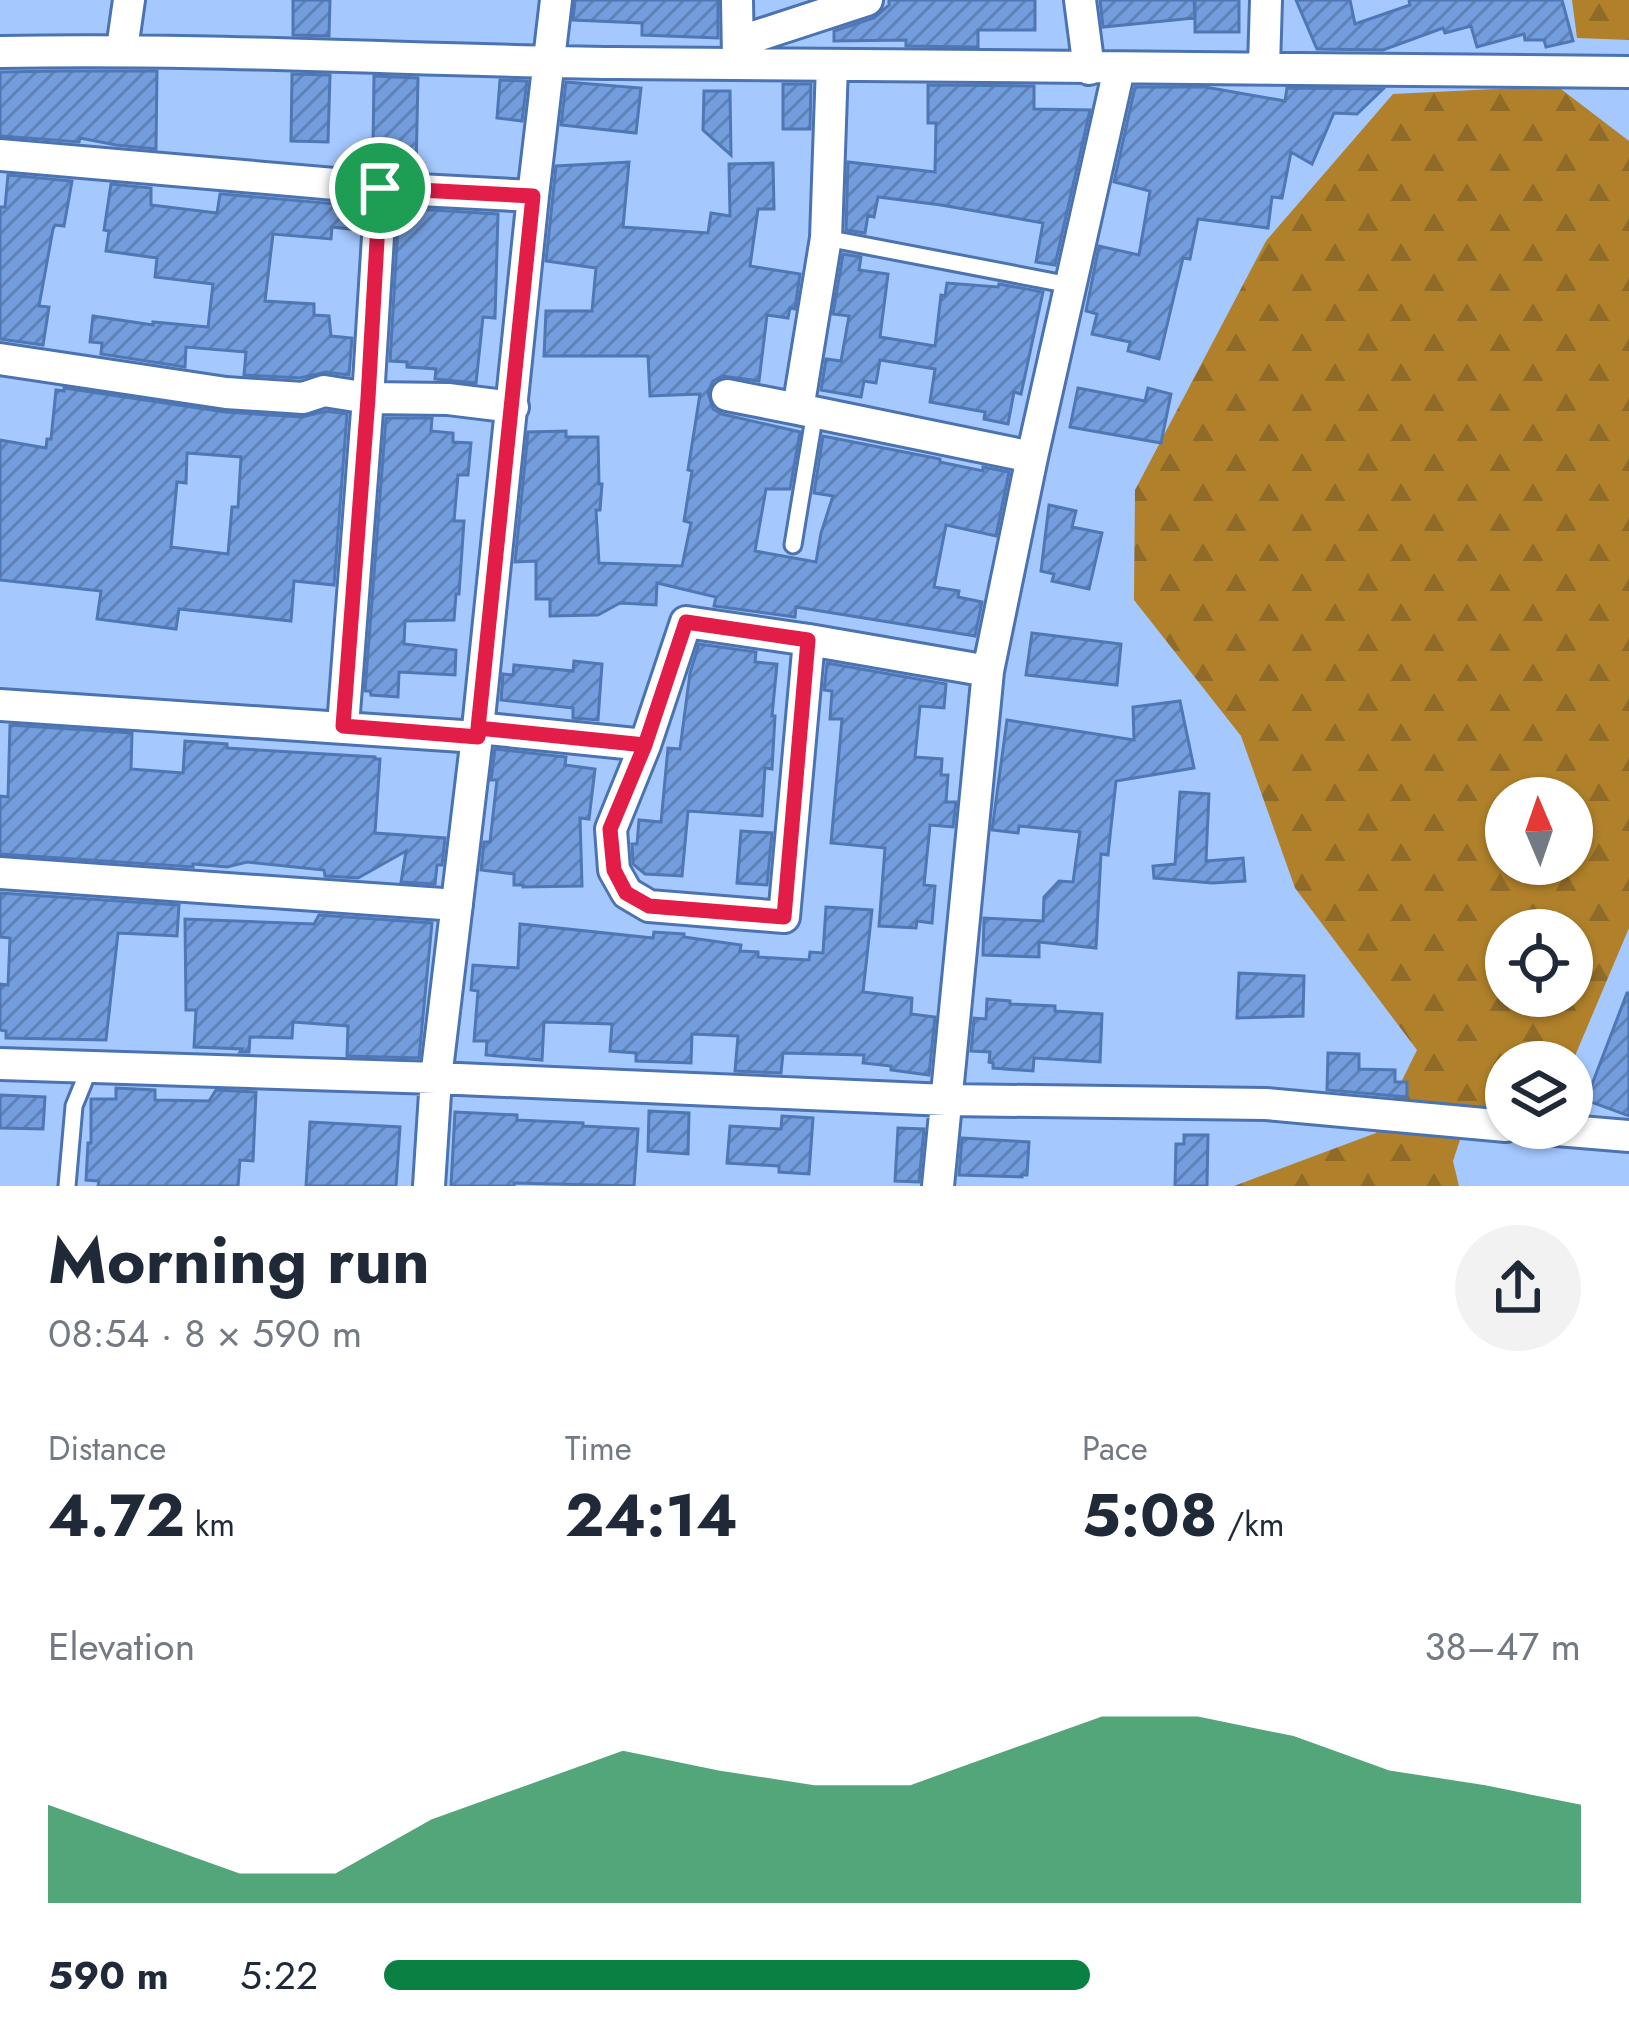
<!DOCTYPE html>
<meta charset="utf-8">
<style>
body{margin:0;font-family:Jost,sans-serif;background:#f2f2f3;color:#1f2937;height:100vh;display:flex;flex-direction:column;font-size:45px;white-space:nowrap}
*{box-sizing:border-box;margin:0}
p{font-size:39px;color:#747a83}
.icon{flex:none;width:66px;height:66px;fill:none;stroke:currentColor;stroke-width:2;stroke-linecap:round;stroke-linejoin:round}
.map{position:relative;height:1186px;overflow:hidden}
.drawer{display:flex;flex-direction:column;background:#fff;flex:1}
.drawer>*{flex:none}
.needle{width:78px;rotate:358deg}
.buttons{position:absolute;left:1485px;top:777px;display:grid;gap:24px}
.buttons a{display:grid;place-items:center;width:108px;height:108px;border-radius:50%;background:#fff;box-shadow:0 3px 9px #0004;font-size:60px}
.pin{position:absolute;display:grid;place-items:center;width:102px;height:102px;color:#fff;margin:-51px;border:6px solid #fff;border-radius:50%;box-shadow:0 3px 12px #0007}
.round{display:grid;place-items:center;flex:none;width:126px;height:126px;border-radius:63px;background:#f2f2f3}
.head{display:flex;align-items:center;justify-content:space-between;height:204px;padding:0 48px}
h1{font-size:66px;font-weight:700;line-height:90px}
.figures{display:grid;grid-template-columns:repeat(3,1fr);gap:18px;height:204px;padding:12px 48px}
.figures div{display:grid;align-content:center}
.figures b{font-size:60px;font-weight:700}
.figures small{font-size:33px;font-weight:400}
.figures p{font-size:33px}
.chart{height:336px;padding:24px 48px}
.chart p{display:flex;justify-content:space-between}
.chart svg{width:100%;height:216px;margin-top:12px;fill:#0b8043;opacity:.7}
ul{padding:0 48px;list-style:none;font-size:39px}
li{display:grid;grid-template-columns:192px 144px 1fr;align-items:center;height:90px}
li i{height:30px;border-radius:15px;background:#0b8043}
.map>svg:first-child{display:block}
.forest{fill:url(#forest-firs);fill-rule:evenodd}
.building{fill:url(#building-hatch);stroke:#4e77b4;stroke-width:3;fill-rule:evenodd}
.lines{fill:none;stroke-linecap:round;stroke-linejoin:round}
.lane-casing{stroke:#4b73b1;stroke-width:21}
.street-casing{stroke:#4b73b1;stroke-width:36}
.lane{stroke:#fff;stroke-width:15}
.street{stroke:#fff;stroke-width:30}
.route-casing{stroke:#fff;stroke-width:24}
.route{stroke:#e11d48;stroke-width:15}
</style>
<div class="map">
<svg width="1629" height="1186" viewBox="0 0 1629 1186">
<defs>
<pattern id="forest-firs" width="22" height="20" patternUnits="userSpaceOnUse" patternTransform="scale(3)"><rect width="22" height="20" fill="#b0812a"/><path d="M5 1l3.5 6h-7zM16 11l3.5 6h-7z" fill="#8f6b27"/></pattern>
<pattern id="building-hatch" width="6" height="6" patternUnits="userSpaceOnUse" patternTransform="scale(3)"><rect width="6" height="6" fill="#739ddd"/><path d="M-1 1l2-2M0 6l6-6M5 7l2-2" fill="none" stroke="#5e81b6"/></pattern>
</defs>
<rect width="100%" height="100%" fill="#a5c9fe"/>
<path class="forest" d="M1572,0h57v40l-52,-2z
M1557,86l72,55v787l-57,135 -66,-1v51l-40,9 -13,39 6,25h-225l142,-53 41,-83 -122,-162 -54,-152 -107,-136 1,-110 131,-249 127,-147zM1506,798h66v66h-66zM1506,930h66v66h-66z"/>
<path class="building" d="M293,0h37l-1,36 -36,-1z
M575,0h143v38l-76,-3v-12l-69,-3z
M889,0h146v30h-57v17l-72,-1v-6l-72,1v-10l40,-13 15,-13z
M1100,0h94l1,18 -92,9z
M1195,0h44v32h-44z
M1296,0h54l5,24 55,-19 -1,-5h153l11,41 -27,6 -2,-7h-19l-1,-6 -47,13 -6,-21 -26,7 -2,-5 -60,22 -66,-1z
M62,71h95l-1,78 -40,-4 -36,-7 -1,4 -79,-6v-64z
M292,74l38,1 -2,67 -37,-1z
M374,76l44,2 -2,92 -49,-3v-20h6z
M500,80l27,1 -5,40 -25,-3z
M566,82l75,6 -5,45 -75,-8z
M783,84h28l-1,45h-27z
M928,85l106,1v23l56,1 -35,155 -19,-3 7,-39 -102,-18 -63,-8 -4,20 -6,-2 -3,18 -19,-3 2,-68 87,10 1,-49h-8z
M1135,87h70l80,14 2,-13 96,1 -26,25 -23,-1 -22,51 -21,-12 -9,46 -10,-1 -4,31 -70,-9 -8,40 -7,-1 -24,101 -31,-8 2,-9 -38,-8 5,-20 -11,-3 13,-65 40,9 11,-64 -36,-9z
M704,91h26l1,64 -28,-25z
M629,162l-6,65 85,6 3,-20 19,3 -1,-52 44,-1 1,46h-16l-8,57 50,8 -5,35 -5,-1 -2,10 -21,-3 -8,66 -37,-5 -9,5 -5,11 5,17 9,5 78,18 -10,57h-24l-11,62 61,11 5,-29 12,-37 -19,-3 9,-57 117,23v3l43,9v-4l26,5 -13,64 -50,-11 -12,62 25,4 -1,6 24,5 -7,34 -179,-29 -1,10 -81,-11 2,-9 -59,-14 -1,22 -36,-2 -22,12 -48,1v-17h-14v-38l-21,1 13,-130 38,-1v6h32l1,47h3l-2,26h-4l3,53 83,3 9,-43 -7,-2 8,-50 -4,-1 12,-76 -50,2 -2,-40h-104l2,-45h46l4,-43 -50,-7 10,-95z
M8,175l64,6 -8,45 -9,-1 -2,4 -14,77 10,1 -6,38 -43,-6v-132h5z
M111,184l40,4v17l66,8 3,-19h3l137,12 -1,24 -27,-3 -1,12 -58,-5 -8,67 49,3v11l15,1 2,20 21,2 -3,37 -23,-3 -26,6 -56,-3 2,-23 -60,-5 -1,20 -84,-13 1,-11 -12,-1 3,-26 60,9v-3l55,5 5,-43 -58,-7 2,-19 -51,-7 3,-20 -5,-1z
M399,208l99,6 -3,104 -12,-1 -7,66 -41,-4 1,-10 -29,-2v-5l-17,-1z
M843,254l18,3 -2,13 29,4 -8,63 55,9 6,-51 4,1 2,-13 51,4 1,-3 44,8 -22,102 -7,-2 -6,32 -24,-5 1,-7 -55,-10 5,-33 -55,-9 -4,23 -12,-2 -3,16 -40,-7 5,-31 15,2 8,-45 -16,-2z
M64,388l161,24 77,5 24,-6 21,3 -13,171 -40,-4 -3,40 -112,-12 -3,20 -79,-10 4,-28 -101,-11v-140l46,8 1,-9h4l5,-49 8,1zM187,453l54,4 -3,50h-6l-4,47 -57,-7 6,-65 9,1z
M1078,388l67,13 3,-13 23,6 -10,49 -91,-16z
M386,418h46l-1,13 22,2v9l18,1 -3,32h-10l-4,46h10l-5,73h-3l-2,26 -49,1 -1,23 52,6 -1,25 -56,-3 -1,25 -27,-2 -1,-4h-5z
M1049,505l27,6 -4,16 30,6 -13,56 -37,-8 2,-7 -13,-3z
M1032,633l89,11 -4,41 -91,-10z
M699,644l57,8 -1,10 22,2 -5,52h3l-3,53 -7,-1 -3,48 -74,-5 -6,65 -37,-2 -12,-10 -1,-20h5l2,-24 22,2 7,-74 12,1 10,-76z
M574,661l28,3 -4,56 -25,-2v-10l-72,-8 2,-26 10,1 1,-10 59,6z
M827,663l119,21 -2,24 -24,-2 -5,51 27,2 -1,16h7l-2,27h10l-3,25 -23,-2 -6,60 11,1 -3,37 -15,-2 -1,7 -37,-2 6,-78 -54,-5 11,-124h-12l2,-28 -8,-1z
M1180,701l14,67 -78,13 -8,74 -7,-1 -5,94 -57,-6v15l-56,-2 1,-37 59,3 1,-24 15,-16 14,1 7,-50 -61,-6 -1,7 -26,-3 15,-110 127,20 -1,-33z
M10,725l122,8 -1,36 52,4 2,-32 42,3v4l148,9v2h5l-5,74 70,5 -3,27h-5l-2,19 -34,-2 5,-31 -48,27 -33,-2 -1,-6 -77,-8 -20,5 -34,-3v3l-193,-13v-58l8,1z
M495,749l71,8 -1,8 30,4 -6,50 -9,-1 2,68 -59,1v-2h-9v-11l-33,-4 3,-28h6l7,-62h-6z
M1180,792l29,2 -3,67 37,-3 2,23 -33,2 -58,-5 -1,-12 22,-2z
M741,831l31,2 -5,52 -30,-2z
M0,893l179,12 -2,31 -59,-3 -12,107 -100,-2v-7l-6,-1v-46l8,1 2,-47 -10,-1z
M826,907l46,3 -9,82 49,6 -1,16 24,3 -6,58 -38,-5v-4l-28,-3 1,-8 -81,-2 -2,20 -46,-2 3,-35 -46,-2 -1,29 -55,-2v-8l-26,-2 2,-27 -68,-2 -2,38 -56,-5 1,-14h-13l4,-50 -7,-1 2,-25 45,3 2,-44 133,14 1,-6 30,2v3l57,8 -1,6 18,1v5l51,3 1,-8 13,1z
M319,915l113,8 -13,135 -72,-2 1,-30 -55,-4 -1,16 -42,-1 -1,15h-9l2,-3 -48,-2 2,-37h-10l-1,-91 129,5z
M1239,973l65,3 -1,40 -66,2z
M1627,993h2v123l-43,-16z
M987,999l23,2v3l45,2v5l47,3 -2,48 -66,-4 -1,13 -40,-3v-5l-4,-1 1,-10 -19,-1 3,-33 12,1z
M1328,1053l31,1v15l36,1v12h12v15l-80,-7z
M116,1088l39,2v10l54,1 7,-11 40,2 -3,69 -13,-1 -2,26h-140l1,-5 -13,-1 2,-37h3v-44h25z
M0,1095l45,2 -2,32 -43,-1z
M649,1111l40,2 -1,41 -40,-3z
M455,1112l62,3v5l66,3v3l55,3 -4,57 -120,-3v3h-63z
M782,1116l31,2 -4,56 -30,-2v-6l-52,-3 3,-37 51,3z
M310,1122l90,5 -4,59h-90z
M898,1128l26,1 -5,53 -24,-1z
M1184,1135h24l-1,51h-32l1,-42h8z
M962,1138l67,4 -2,33h-5v2l-63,-2z"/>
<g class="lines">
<g class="lane-casing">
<path id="lane" d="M826,238l244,47
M793,545l22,-133
M67,1186l7,-80 15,-37"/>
</g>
<g class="street-casing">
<path id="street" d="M737,0l1,58
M1080,0l9,69
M738,42l129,-42
M122,49l7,-49
M0,52c205,-4 410,8 615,11 338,4 676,4 1014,9
M832,65l-6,173 -28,171 234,48
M1264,66l2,-66
M0,155l381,33
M0,359l226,34 77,5 21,-7 44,7 13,-210 152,8
M727,395l71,14
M809,640l-25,277 -135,-11 -22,-13 -13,-23 -3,-41 34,-84 41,-123 123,18 179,31
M0,705l477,32
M343,726l25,-328 80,1 65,8
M478,728l167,17
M0,873l457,32
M0,1064l436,14 511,22 319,4 240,22
M1533,1128l96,8
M429,1186l7,-108 42,-350 55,-532 23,-196
M938,1186l50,-515 44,-214 87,-388"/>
</g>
<use href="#lane" class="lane"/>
<use href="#street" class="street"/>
</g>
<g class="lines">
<g class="route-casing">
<path id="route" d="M380,188l-12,210 -25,328 135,11v-9l167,17 41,-123 122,18 -24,277 -135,-11 -23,-13 -12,-23 -4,-41 35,-84 -167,-17 55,-532 -153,-8"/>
</g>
<use href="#route" class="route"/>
</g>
</svg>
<div class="buttons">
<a><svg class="needle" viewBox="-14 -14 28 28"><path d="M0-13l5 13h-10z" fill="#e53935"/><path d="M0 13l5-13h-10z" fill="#747a83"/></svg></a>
<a><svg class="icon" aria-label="locate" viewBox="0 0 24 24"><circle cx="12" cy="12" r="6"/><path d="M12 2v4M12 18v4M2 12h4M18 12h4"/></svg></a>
<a><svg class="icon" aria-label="layers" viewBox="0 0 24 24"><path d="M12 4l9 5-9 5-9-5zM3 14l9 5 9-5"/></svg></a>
</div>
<div class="pin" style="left:380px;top:188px;background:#1e9e55"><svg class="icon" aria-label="arrive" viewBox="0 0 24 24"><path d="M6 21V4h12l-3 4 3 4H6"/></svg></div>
</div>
<section class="drawer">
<div class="head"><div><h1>Morning run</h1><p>08:54 · 8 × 590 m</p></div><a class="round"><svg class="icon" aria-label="share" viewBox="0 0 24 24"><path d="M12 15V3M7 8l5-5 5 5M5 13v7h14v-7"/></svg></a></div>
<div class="figures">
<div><p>Distance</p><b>4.72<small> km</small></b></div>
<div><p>Time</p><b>24:14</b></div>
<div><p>Pace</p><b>5:08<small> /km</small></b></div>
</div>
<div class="chart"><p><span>Elevation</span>38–47 m</p>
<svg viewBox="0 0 160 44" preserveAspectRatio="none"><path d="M0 44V24L10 31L20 38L30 38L40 27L50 20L60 13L70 17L80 20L90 20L100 13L110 6L120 6L130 10L140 17L150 20L160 24V44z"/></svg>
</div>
<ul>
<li><b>590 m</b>5:22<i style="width:59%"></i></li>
</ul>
</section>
